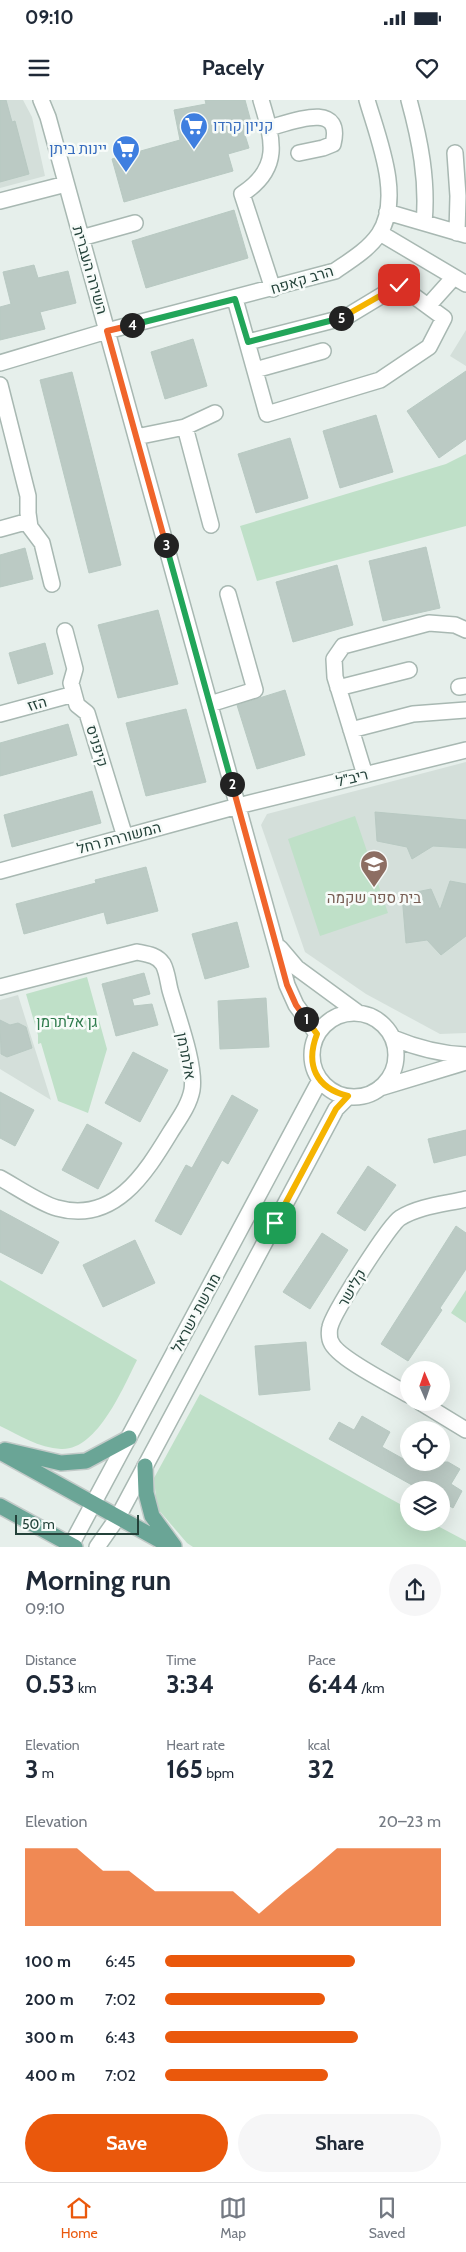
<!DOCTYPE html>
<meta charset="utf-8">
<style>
body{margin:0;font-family:Cabin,Heebo,sans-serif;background:#f6f6f7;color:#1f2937;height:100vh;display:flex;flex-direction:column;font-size:19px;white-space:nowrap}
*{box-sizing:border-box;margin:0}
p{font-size:16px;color:#747a83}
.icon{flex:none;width:28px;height:28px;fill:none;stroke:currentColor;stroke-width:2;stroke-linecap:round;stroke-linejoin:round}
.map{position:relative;height:1447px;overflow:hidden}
.details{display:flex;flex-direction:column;background:#fff;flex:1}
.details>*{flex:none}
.needle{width:32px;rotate:358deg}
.buttons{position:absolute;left:400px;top:1261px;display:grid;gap:10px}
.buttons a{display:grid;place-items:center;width:50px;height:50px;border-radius:50%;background:#fff;box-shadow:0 5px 20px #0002;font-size:25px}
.scale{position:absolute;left:15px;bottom:12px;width:124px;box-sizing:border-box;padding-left:5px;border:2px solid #24423a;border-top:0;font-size:14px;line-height:18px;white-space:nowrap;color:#24423a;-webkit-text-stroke:4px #f7fbf9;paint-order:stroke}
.pin{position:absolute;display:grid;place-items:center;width:42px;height:42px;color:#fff;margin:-21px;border-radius:10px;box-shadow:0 2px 8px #0006}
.km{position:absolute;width:25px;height:25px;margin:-12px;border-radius:50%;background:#222;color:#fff;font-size:14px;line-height:25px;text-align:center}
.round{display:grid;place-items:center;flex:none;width:52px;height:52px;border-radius:26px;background:#f6f6f7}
.overview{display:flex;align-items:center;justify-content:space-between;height:85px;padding:0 25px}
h1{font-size:28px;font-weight:700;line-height:38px}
.figures{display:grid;grid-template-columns:repeat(3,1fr);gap:8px;height:85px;padding:5px 25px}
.figures div{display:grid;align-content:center}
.figures b{font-size:25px;font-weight:700}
.figures small{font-size:14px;font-weight:400}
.figures p{font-size:14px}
.chart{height:140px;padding:10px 25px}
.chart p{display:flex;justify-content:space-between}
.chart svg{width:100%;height:90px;margin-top:5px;fill:#ea580c;opacity:.7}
.action{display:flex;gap:10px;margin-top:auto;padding:10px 25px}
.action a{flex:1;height:58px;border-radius:30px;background:#ea580c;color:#fff;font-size:20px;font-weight:700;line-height:58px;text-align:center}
.action a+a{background:#f6f6f7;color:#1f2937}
ul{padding:0 25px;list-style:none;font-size:16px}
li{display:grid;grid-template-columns:80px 60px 1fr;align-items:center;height:38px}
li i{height:12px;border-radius:6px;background:#ea580c}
.status{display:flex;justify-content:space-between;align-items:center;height:35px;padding:0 25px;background:#fff;direction:ltr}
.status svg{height:14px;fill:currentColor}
header{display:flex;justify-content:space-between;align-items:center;height:65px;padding:0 25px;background:#fff;font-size:22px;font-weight:700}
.tab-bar{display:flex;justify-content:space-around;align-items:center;height:70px;border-top:1px solid #e0e1e3;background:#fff;font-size:14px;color:#747a83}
.tab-bar a{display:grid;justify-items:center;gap:2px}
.tab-bar .on{color:#ea580c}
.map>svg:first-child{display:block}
.built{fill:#d4dfda}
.green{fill:#bfe0c8}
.building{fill:#bbcac4;stroke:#b8c9c2}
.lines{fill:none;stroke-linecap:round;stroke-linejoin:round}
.minor-casing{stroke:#a8b8b2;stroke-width:18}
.major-casing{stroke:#c2cac8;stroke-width:18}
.minor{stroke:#fff;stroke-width:15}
.major{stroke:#6aa596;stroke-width:15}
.split-1-casing{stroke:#fff;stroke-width:10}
.split-2-casing{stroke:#fff;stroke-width:10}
.split-3-casing{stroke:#fff;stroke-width:10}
.split-4-casing{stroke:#fff;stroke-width:10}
.split-5-casing{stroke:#fff;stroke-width:10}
.split-6-casing{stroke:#fff;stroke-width:10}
.split-1{stroke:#f5b400;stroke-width:6}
.split-2{stroke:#f0652b;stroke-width:6}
.split-3{stroke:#22a559;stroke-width:6}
.split-4{stroke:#f0652b;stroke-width:6}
.split-5{stroke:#22a559;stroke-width:6}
.split-6{stroke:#f5b400;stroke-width:6}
.labels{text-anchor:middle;stroke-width:5;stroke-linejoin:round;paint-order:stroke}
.shop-label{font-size:15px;fill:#366cbe;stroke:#f7fbf9;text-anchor:start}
.street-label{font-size:15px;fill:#24423a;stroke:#f7fbf9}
.education-label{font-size:15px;fill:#785e54;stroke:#f7fbf9}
.park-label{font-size:15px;fill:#2d7a4b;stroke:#f7fbf9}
</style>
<div class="status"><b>09:10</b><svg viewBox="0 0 49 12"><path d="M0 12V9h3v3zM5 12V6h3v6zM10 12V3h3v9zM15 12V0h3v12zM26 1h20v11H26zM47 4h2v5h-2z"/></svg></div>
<header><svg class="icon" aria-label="menu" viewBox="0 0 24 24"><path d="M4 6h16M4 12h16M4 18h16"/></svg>Pacely<svg class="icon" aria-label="heart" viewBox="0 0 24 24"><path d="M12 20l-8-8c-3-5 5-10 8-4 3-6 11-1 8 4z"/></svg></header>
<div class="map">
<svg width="466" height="1447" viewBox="0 0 466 1447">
<rect width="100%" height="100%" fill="#e6efeb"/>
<path class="built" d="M0,0h23l9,17 13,59 -45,12z
M466,230v36l-16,-10z
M466,662v271l-26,1 -74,-40 -61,-42 -44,-127 6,-11z
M18,895l33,105 -51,-31v-69z"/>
<path class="green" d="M466,354v72l-209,55 -17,-55 206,-62z
M355,716l33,97 -68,23 -32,-97z
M87,877l20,72 -19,64 -30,-12 -17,-58 -3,1v-9l-12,-41z
M0,1180l137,80c-14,28 -40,91 -76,89 -22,-1 -42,-14 -61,-23z
M466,1190v33l-15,-10z
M200,1294l209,115v13l23,1 34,18v6h-273l-6,-4 -30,-35 -3,-30z"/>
<path class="building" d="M0,0h6l6,22 3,-1 14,53 -29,8z
M205,0h40l8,29 -9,3 5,16 -21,6 5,17 -109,31 -12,-43 68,-19 -6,-30 32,-6z
M234,110l14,48 -102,30 -14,-47z
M34,165l4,13 30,-7 8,32 -36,9 5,17 -45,11v-33l11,-3 -8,-32z
M193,239l14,47 -42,13 -14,-47z
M466,271v68l-27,19 -32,-47z
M72,272l49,193 -32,8 -49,-193z
M376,315l17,57 -53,16 -17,-57z
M290,338l18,60 -52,15 -18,-59z
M426,447l14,61 -57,13 -14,-60z
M25,448l8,31 -33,8v-32z
M337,465l16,60 -60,17 -17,-60z
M158,510l20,74 -60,14 -20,-73z
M45,543l8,31 -35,10 -9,-31z
M285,590l20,65 -48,14 -20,-64z
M186,609l20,73 -60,14 -20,-73z
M68,624l9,31 -77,21v-33z
M92,691l9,32 -89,24 -8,-32z
M375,712l91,8v28l-33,-2 -21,13 -5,-12 -30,-6z
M146,767l12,44 -51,13 -3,-12 -80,22 -8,-30 80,-21 -1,-3z
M450,781l16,3v52l-25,19 -14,-15 -21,3 -4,-48 29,-6 9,21z
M237,822l12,45 -44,12 -13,-45z
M144,873l6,21 -18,5 2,7 18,-2 6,21 -42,11 -14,-52z
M266,898l3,49 -49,2 -2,-48z
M0,920l10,5 8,-2 8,4 6,21 -25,9 -6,-3z
M133,952l35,18 -28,52 -35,-19z
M0,992l34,18 -19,36 -15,-8z
M232,995l26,15 -30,54 -6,-4 -41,75 -26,-14 31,-56 6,3z
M87,1024l35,19 -24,46 -36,-19z
M466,1030v25l-32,8 -6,-24z
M368,1066l28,19 -31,46 -28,-18z
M0,1110l59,32 -17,32 -42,-22z
M456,1126l10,7v36l-26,39 2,2 -34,51 -27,-17z
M322,1133l26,17 -38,59 -27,-17z
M135,1140l20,43 -52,24 -20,-42z
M306,1242l4,48 -51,5 -4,-49z
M362,1316l28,16 -8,15 25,14 2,-1v2h5l9,6 3,-6h22l12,7 -9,15 11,7 -9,17 -12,-7v-11h-20l-92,-51 10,-17 15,8z"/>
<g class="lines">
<g class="minor-casing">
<path id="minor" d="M41,0l7,17 239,868 9,20 21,29
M261,0c12,40 21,68 -19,94l31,95
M409,0c11,40 19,81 15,123
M269,28c22,-6 75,-28 64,16l-10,4 -24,5
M455,53l3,43 -1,37
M0,101l66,-17
M387,112l79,23
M380,133l86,51
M81,138l54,-15
M235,199l32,115 113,-34 49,-33 15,-29 -45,-33 -53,32 -98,25
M428,206l26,-29
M0,263l107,-32 228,-60c16,-11 33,-21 44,-37 24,-36 -1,-96 -12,-134
M255,270l68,-19
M0,285l28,111v17l2,14 12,16 10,41
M185,327l26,98
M136,337l49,-10 30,-14
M0,429l29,-8
M65,531l10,38 -4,14 6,22 10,8 38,124
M459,587l7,-1
M338,588l71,-18
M210,604l45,-14 -27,-96
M0,614l74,-20
M351,630l62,-16 53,-4
M365,675l-30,-98 -1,-18 9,-13 86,-23 26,2 11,5
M0,771l238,-65 228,-56
M280,848l17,20 60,44
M0,887l137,-35c10,2 20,3 26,12 4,7 5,18 7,26 7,25 26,75 22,100 -3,16 -14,30 -22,43 -25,41 -56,91 -113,75 -16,-4 -42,-22 -57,-30
M312 955a42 42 0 1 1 84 0a42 42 0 1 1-84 0Z
M393,938c24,10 47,16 73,17
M380,988l86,-26
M409,1295c-17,-10 -72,-37 -78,-53 -2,-3 -2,-12 -1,-15 3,-14 59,-102 70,-109 19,-12 45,-14 66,-19
M420,1302l46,28
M70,1447l250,-467
M97,1447l21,-30 218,-408 12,-12"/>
</g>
<g class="major-casing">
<path id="major" d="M5,1350l56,13 25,-2 43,-23
M0,1352l172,95
M145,1366l1,27 6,23 22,30
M0,1406l75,41"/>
</g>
<use href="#minor" class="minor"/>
<use href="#major" class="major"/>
</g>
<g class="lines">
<g class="split-1-casing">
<path id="split-1" d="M275,1123l61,-114 12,-13c-32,-8 -43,-31 -31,-62l-11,-15"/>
</g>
<g class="split-2-casing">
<path id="split-2" d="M232,684l55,201 9,20 10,14"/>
</g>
<g class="split-3-casing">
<path id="split-3" d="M166,445l66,239"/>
</g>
<g class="split-4-casing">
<path id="split-4" d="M132,225l-25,6 59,214"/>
</g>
<g class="split-5-casing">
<path id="split-5" d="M132,225l103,-26 13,43 93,-24"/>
</g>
<g class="split-6-casing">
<path id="split-6" d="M341,218l58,-33"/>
</g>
<use href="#split-1" class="split-1"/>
<use href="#split-2" class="split-2"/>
<use href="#split-3" class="split-3"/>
<use href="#split-4" class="split-4"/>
<use href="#split-5" class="split-5"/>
<use href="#split-6" class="split-6"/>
</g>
<defs>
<g id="supermarket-pin" transform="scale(1.4375)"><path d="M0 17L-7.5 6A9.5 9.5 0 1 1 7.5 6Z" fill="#3f7fe0" stroke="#f7fbf9"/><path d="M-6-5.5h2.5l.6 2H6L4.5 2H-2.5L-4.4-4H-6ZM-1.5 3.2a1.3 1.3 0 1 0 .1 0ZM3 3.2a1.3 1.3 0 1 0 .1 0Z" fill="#fff"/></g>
<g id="school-pin" transform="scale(1.4375)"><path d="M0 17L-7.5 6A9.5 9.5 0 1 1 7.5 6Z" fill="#8d6e63" stroke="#f7fbf9"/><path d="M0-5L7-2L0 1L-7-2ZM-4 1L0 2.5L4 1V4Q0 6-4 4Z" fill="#fff"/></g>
</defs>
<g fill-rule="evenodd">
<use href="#supermarket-pin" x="194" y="26"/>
<use href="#supermarket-pin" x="126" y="49"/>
<use href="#school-pin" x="374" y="764"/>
</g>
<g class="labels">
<g class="shop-label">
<text x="213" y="31">קניון קרדו</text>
<text x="107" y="54" text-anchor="end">יינות ביתן</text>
</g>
<g class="street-label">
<text transform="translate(90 170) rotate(74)" y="5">השירה העברית</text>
<text transform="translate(302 180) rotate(-17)" y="5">הרב קאפח</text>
<text transform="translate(37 604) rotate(-15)" y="5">הזז</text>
<text transform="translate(97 646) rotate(73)" y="5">קיפניס</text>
<text transform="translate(352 678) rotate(-14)" y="5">ריב"ל</text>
<text transform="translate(119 738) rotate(-15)" y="5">המשוררת רחל</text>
<text transform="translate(186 956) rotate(79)" y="5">אלתרמן</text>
<text transform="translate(352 1188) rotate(-60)" y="5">קלישר</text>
<text transform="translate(196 1213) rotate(-62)" y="5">מורשת ישראל</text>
</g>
<g class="education-label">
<text x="374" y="803">בית ספר שקמה</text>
</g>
<g class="park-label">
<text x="67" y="927">גן אלתרמן</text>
</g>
</g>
</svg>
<div class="buttons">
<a><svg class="needle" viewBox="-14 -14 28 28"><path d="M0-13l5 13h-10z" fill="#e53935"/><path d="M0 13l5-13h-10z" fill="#747a83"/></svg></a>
<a><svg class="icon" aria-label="locate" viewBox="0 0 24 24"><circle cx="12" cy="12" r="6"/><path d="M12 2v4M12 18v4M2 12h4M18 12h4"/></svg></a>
<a><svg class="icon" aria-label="layers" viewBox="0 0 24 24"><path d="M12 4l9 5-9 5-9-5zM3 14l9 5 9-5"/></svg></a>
</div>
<div class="scale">50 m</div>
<div class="pin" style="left:275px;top:1123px;background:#1e9e55"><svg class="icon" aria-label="arrive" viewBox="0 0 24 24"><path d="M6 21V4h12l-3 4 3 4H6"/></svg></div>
<div class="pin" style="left:399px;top:185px;background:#d93025"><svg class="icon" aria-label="check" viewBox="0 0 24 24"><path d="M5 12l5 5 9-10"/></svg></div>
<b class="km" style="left:306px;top:919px">1</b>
<b class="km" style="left:232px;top:684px">2</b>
<b class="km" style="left:166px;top:445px">3</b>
<b class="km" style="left:132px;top:225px">4</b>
<b class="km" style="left:341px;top:218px">5</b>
</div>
<section class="details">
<div class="overview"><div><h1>Morning run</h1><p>09:10</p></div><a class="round"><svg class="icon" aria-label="share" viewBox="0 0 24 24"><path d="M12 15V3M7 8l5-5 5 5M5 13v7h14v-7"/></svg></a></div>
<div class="figures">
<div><p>Distance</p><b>0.53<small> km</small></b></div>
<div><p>Time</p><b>3:34</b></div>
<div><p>Pace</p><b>6:44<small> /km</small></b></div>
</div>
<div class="figures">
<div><p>Elevation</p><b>3<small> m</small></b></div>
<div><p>Heart rate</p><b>165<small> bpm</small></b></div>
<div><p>kcal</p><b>32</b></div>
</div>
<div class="chart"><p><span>Elevation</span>20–23 m</p>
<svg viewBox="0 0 160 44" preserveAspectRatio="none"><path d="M0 44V6L10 6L20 6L30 17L40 17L50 27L60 27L70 27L80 27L90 38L100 27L110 17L120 6L130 6L140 6L150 6L160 6V44z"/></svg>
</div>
<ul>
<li><b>100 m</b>6:45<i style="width:69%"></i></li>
<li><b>200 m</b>7:02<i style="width:58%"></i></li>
<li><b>300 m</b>6:43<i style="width:70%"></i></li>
<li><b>400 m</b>7:02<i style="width:59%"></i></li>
</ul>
<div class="action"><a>Save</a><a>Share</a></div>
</section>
<nav class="tab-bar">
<a class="on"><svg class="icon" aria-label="home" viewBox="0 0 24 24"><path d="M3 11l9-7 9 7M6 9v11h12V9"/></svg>Home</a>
<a><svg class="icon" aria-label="map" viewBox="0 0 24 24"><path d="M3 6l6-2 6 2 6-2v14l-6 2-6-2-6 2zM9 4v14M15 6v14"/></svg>Map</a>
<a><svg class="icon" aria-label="saved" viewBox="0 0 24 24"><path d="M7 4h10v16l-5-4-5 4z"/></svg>Saved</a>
</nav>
